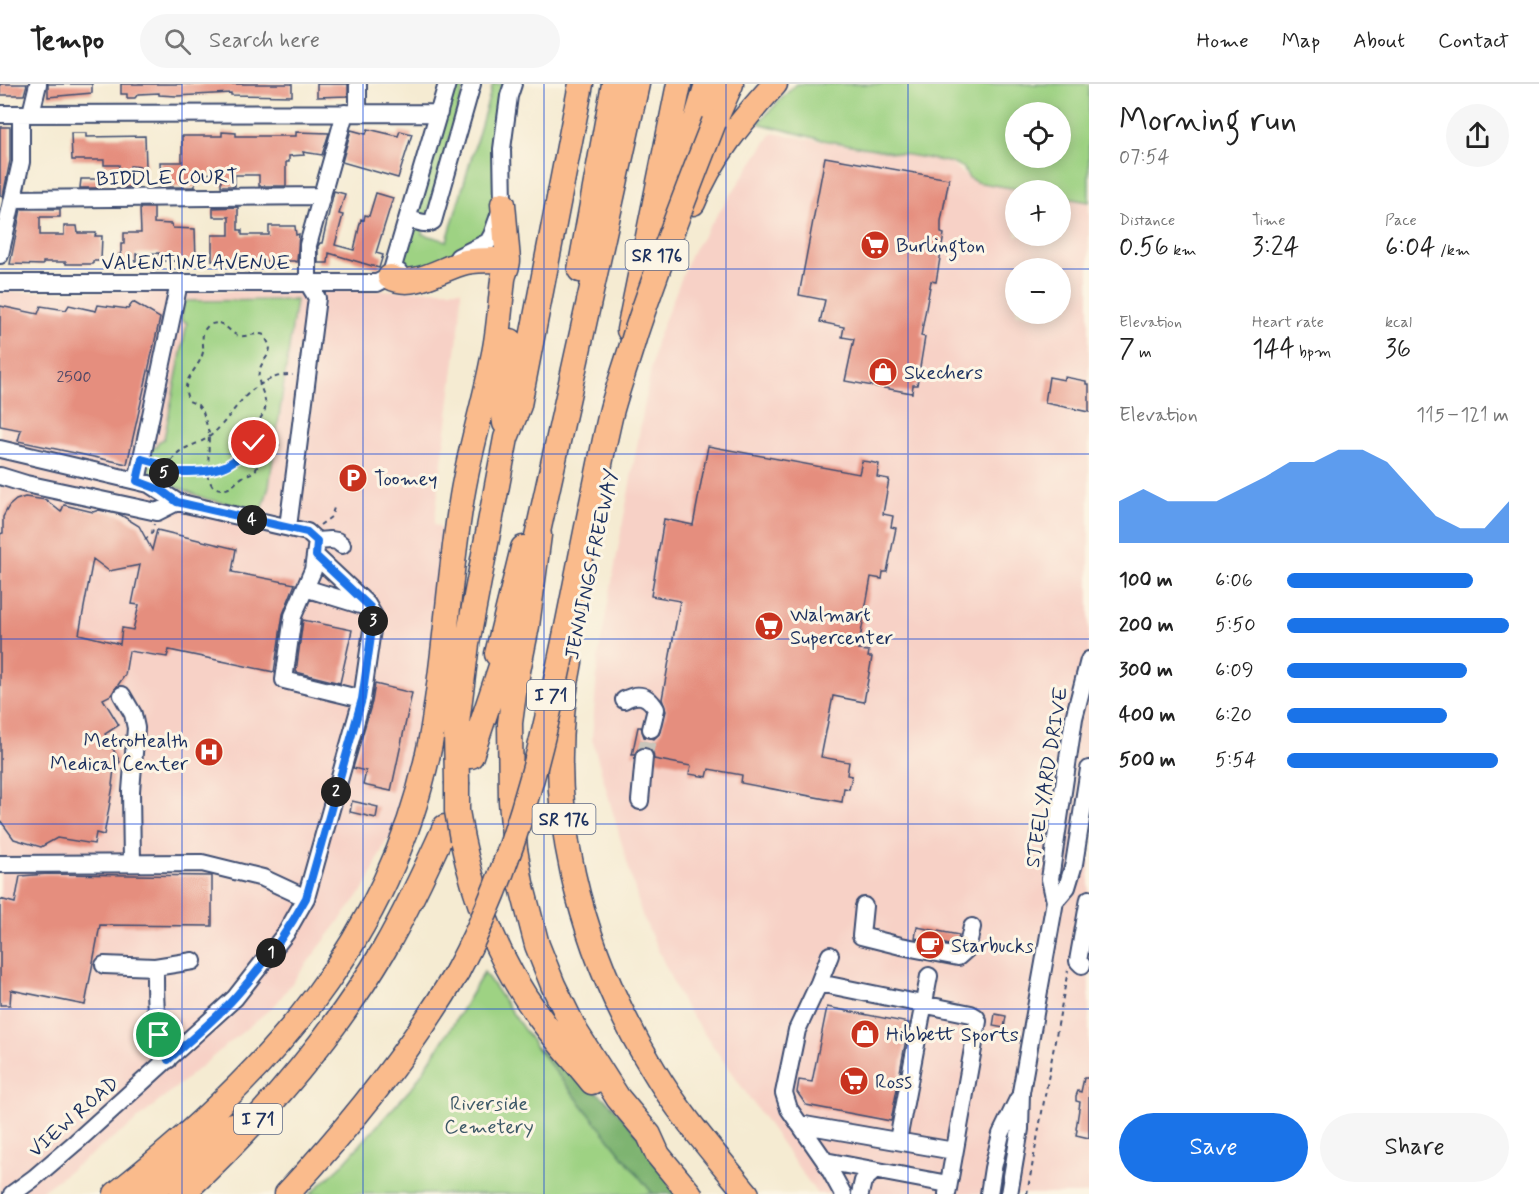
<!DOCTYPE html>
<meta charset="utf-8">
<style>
body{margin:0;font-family:Mynerve,sans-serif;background:#f6f6f6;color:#222;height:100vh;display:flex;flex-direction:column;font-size:22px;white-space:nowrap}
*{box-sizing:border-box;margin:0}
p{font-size:20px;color:#767676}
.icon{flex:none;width:33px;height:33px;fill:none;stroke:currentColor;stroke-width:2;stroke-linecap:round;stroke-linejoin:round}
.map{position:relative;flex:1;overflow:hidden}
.details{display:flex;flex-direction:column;background:#fff;width:450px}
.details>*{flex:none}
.fabs{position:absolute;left:1005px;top:18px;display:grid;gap:12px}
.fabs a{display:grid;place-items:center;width:66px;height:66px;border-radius:50%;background:#fff;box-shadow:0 3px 15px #0003;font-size:30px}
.pin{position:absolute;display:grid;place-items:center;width:51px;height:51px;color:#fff;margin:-26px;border:3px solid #fff;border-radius:50%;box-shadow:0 2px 6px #0007}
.km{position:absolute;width:30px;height:30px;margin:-15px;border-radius:50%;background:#222;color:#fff;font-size:16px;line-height:30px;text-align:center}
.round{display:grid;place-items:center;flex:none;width:63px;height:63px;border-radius:32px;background:#f6f6f6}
.overview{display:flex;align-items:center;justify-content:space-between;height:102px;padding:0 30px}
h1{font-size:33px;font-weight:600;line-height:45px}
.metrics{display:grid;grid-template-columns:repeat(3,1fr);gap:9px;height:102px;padding:6px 30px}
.metrics div{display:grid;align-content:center}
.metrics b{font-size:26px;font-weight:600}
.metrics small{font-size:16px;font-weight:400}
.metrics p{font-size:16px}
.chart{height:168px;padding:12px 30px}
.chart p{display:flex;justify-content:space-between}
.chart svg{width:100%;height:108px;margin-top:6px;fill:#1a73e8;opacity:.7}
.action{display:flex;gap:12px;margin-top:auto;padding:12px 30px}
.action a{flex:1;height:69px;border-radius:36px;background:#1a73e8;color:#fff;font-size:24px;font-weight:600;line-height:69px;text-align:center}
.action a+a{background:#f6f6f6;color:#222}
ul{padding:0 30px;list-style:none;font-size:20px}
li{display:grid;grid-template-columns:96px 72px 1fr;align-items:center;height:45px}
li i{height:15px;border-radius:8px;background:#1a73e8}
header{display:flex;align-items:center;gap:36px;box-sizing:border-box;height:84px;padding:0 30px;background:#fff;border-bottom:2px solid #e0e0e0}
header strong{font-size:28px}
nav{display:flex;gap:33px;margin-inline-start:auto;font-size:21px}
.search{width:420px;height:54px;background:#f6f6f6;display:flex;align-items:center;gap:15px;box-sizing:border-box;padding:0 21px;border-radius:33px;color:#767676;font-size:22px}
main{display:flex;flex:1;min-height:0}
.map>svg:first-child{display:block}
.built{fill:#f7d1c6;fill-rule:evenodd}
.green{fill:#9ed283;stroke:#5c8070;stroke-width:1.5;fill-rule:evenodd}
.forest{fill:#7eb471;stroke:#4c7268;stroke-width:1.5}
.building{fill:#e58e7e;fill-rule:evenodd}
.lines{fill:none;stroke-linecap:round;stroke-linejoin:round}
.minor-tunnel{stroke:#c9c5bb;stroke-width:16;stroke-dasharray:16 8;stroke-linecap:butt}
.minor-casing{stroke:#3c4b6f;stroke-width:20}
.highway-casing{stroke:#3c4b6f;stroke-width:27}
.path{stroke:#3c4b6f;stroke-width:2;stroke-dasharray:4.5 4.5;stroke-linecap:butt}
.minor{stroke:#fff;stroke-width:16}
.highway{stroke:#fabb8c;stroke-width:24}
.highway-bridge-casing{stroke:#3c4b6f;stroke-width:27;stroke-linecap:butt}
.highway-bridge{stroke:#fabb8c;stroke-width:24}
.route-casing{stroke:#fff;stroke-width:12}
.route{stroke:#1a73e8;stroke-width:8}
.grid{fill:none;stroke:#1d4ed8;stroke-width:1.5;stroke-opacity:0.55}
.labels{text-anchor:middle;stroke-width:6;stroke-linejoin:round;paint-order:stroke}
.number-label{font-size:16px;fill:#4e4766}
.shield{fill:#fcf5e5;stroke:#5e6a86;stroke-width:1.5}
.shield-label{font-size:18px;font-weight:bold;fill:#1b2f5e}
.street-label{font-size:20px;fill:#1b2f5e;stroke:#fcf5e5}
.poi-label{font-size:20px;fill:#1b2f5e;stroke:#fcf5e5;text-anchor:start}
.park-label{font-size:20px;fill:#3c5867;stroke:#fcf5e5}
</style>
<header>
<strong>Tempo</strong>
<div class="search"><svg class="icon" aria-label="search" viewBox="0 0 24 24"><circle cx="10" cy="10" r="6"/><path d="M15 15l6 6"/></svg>Search here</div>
<nav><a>Home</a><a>Map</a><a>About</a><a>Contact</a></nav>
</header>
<main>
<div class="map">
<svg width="1089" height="1110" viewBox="0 0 1089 1110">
<rect width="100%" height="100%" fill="#fcf5e5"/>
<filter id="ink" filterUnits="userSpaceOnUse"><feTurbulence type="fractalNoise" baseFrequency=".0167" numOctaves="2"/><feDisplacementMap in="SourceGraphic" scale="12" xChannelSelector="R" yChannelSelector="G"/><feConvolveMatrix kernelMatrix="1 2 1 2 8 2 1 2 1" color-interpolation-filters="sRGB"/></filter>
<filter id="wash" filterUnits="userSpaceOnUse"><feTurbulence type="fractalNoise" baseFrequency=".008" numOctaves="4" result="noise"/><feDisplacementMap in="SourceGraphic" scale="24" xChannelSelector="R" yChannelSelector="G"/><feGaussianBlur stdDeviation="1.35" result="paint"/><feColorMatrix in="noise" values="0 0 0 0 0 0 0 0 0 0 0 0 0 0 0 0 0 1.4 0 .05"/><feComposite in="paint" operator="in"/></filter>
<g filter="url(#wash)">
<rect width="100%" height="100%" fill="#f5ebd2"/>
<path class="built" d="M772,49l176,29 21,16 72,12h-25v46h44l1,-42 28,5v995h-272l-135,-192 -40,-87 -50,-176 6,-81 58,-316 35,-88zM1016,184h44v46h-44z
M461,206l-1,31 -26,204 5,1 6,10 -19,173 -11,58 -23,72 -6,2 -20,45 -90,118 -150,125 -88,65h-38v-902z"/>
<path class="green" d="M447,0h18l-43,150 25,7 46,-157h20l-25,155 -99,44z
M796,0h293v118l-28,-5 -1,-7h-37l-47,-8 -7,-4 -7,-11 -14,-5 -125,-22 -65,-17zM1060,28v46h-44v-46z
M296,216l-27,186 -7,25 -56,-12 -55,-23 -4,-11 5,-18 4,1 2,-6 6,-3 23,-116 -6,-3 3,-19z
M484,888l52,75 117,147h-343l30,-27 74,-82 39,-60z"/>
<path class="forest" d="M536,963l71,53 83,94h-37z"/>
<g id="blocks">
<path class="building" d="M0,0h27l-3,11h-24z
M48,0h44v9l-44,4z
M121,0h171v12l-61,-1v-2l-54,3 -18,-1v-2l-21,1 -3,4h-8v-4h-6z
M317,0h31v12l-31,1z
M0,43h10v34l-7,35 -3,-1z
M368,45l30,7 2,-5 12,3 -14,44 -56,-16 9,-32 15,4z
M222,48l14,1v3h60v-4l33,1 -7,22 -19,-3 1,3 -15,1v6h-3v24h-27v-11h-24v11h-14v-12l-26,-1v14h-34l-1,-25h22v-26h40z
M71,49h15v4l59,-1 1,31 -16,-1v21h-10l-1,-22h-15v-5h-32z
M825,73l124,22 -8,42v12l3,1 -8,48 -5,-1 -10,55 4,1 -8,48h-4l-1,8 -67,-12 9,-42 -12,-2 2,-10 -24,-5 5,-22 -26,-5z
M81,95h20v9h-21z
M334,107l11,3 -6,20 4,1 -8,30 19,5 7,-31 3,1 1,-5 4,1 7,-23 17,5 -17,55 7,2 -4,13 -50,-15 -1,10h-10v-17l2,-3h2z
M238,123v23h4v5h27v-9h26l1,9 3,-1 -2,28 -3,-1h-30v3h-14v-3h-38v-26h17v-18h-16v-9z
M140,124h14v15l17,1 2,4 22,1 1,32h-37v-8l-23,1v7l-24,-1 9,-7v-9h3v-11h17z
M21,125h39v8h-20v18h24v-9h13l1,7h18l-1,3h7l-1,25h-8v3h-27v-2h-23v3l-33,-1z
M133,218l27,16 -33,146 -109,-23 3,-11 -21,-4v-120l38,8 3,-8 25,4 3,-5 27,6 2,-6 30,4z
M1049,293l15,3 1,-3 21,4v3h3v28l-44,-9z
M708,362l151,28 3,-13 8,1 9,2 -2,13 12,2 -6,35 10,2 -2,11 5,1 -9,44h-4l-1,7 -11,-2 -13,73 11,1 -1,6h4l-8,45 -31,-6 -12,61 28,5 -2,13 5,1 -3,13 -5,-1 -2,14 -101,-19 1,-8 -33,-6 -2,8 -18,-3 2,-8 -37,-7 -1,-7 -7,-5 -7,1 -5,7h-2l6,-28h3l3,10 10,2 7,-7 5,-21 -4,-12 18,-98 -29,-5 13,-77 29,6z
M25,413l21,3 15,12 3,-7 29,7 6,-2 22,5 18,11 13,24 5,-20 79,19 -4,23 63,12 -12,30 -9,58 -105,-22 -2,7 -38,-6 -4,24 -14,20 -8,4 16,26 -14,9 15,28 -6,7 -2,16 1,1 -9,49 -8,-2 -2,11 -37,-6 -16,9 -27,-8 -14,-19v-286l3,-1v-16l6,-11 7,-6zM93,475l16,12 31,-6 -8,39 7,1 -6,25 -11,-2 -2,16 -41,-10z
M303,536l49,10 -12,53 -44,-11z
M375,600l37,9 -21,98 -28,-6 3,-14 -13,-3 19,-66z
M352,717l26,6 -2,11 -26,-6z
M48,790l164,2v50l-112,-1 -15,80 -74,-15 -1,15h-10v-106l15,4 5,-27z
M917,843l42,8 -2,9 -2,2 -40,-8z
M827,923l82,16 -18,98 -85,-16 -9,-13 2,-12 13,2z
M995,930l11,2 -2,12 -11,-2z
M1084,994h5v60l-13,-3 1,-5 -1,-1 4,-27 -4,-1v-5l2,-5 3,1z"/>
</g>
</g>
<g filter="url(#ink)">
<use href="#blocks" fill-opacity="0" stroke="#3c4b6f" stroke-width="1.5"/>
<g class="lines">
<path class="minor-tunnel" d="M644,673l7,-28"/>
<g class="minor-casing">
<path id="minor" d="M358,28v-28
M31,29l7,-29
M0,30l439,-1
M13,115l308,-3
M408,134c8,3 18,8 25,3l39,-137
M0,171l21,-93v-48
M458,173l30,-15 4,-7 11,-31 -1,-55 7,-53 4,-12
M390,193l57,-193
M0,199h377l22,-11
M0,365l149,35 28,18 130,30 10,9 -4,29 -20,46 -9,64 78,19
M0,392l26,8 131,28 20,-10
M137,397l42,-198
M288,443l29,-229 -9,-15v-38l37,-132
M317,457l14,-1 6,1 5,4
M305,504l62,19
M122,611l11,19 3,14 -5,63 1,72
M624,616c14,-8 24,-5 32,9l-5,20
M640,717l4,-44
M0,780l202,-1 61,15 43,20
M1055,817l12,-14 7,-23 15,-95
M864,822l-3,30 40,10 57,11 9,-8 5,-22
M830,871l-11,28 -22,47 -13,63 5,16 36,52 18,33
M104,881l51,2c0,32 -1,63 13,93
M1082,881l-4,-4 11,-62
M155,883l38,-6
M819,899l152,31 5,3 2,4 -31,173
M799,1040l155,27
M898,1056l31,-164
M825,1077l123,23
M12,1110l22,-16 42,-36 159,-144 51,-65 20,-35 56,-199 12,-83 -7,-12 -51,-48
M860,1110l3,-13 10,-9
M989,1110l4,-26 8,-34 17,-35
M1009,1110l11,-65 1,-37 34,-191 -5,-22 24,-161 15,-58"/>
</g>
<g class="highway-casing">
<path id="highway" d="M714,38l17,-38
M693,119c18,-46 49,-83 82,-119
M666,136l41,-136
M580,186l34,-186
M390,193c24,13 53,-10 76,-15 14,-3 28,-2 42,-2
M629,246l50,-246
M505,339l-3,-21 9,-61
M539,451l-12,91 -12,60 -5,37 1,78 4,48 6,34 16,62 16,40 23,47 42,66 31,37 9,20 32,39
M534,466l103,-466
M497,570l26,-106
M570,578c-30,141 10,288 84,409 26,44 61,83 93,123
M471,672l39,-117
M457,698l-1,-51 11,-87 39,-206 13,-33 62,-321
M462,755c14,65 38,126 78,179 16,22 35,43 52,64
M116,1110c152,-120 275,-254 314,-450 15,-79 18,-161 31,-241 7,-49 23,-96 32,-145 6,-26 7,-52 10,-79 1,-7 5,-12 5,-19l-5,-56
M148,1110l30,-23 54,-46
M182,1110c77,-72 148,-153 202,-244 23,-40 42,-81 61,-123
M287,1110c64,-69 122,-141 170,-222"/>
</g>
<path class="path" d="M219,239c9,3 13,12 21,13 8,1 15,-4 24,-1l6,11c0,11 -9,15 -11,26 -3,13 9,24 6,37 -2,8 -8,13 -12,20 0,11 6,30 4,38 -2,6 -6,6 -11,8 -14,7 -13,19 -33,12l-5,-9 1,-45 -6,-21 -5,-7 -9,-4c-11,-22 10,-30 14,-49 1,-8 -3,-17 3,-24 3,-4 8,-5 13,-5z
M155,377l6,4 2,7 6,2
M172,377c5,-13 22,-15 34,-22 21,-14 31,-40 52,-53 10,-7 22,-12 35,-11
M161,381l6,-5 5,1 2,4v6
M165,393c10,-9 31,-4 45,-7 14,-3 22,-11 34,-17 11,-5 24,-8 36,-8
M320,441l11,-8 3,-9
M145,456l7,-7 2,-9
M1027,1110l41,-224"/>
<use href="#minor" class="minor"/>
<use href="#highway" class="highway"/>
<g class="highway-bridge-casing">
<path id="highway-bridge" d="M457,698v29l5,28
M457,888c79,-147 103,-317 137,-479 6,-28 11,-56 18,-84 7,-25 16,-49 23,-74 24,-72 51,-142 79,-213"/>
</g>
<use href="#highway-bridge" class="highway-bridge"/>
</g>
</g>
<g class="lines" filter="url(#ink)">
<g class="route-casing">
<path id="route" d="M159,951l9,25c23,-21 48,-41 68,-64 27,-30 51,-63 70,-98l56,-199 12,-83 -4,-9 -54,-51 1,-15 -10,-9 -130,-30 -16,-12 -24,-9 5,-22 18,5 3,8 5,2 4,-2c18,0 36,1 53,-6 10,-5 18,-13 30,-17l-1,-6"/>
</g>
<use href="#route" class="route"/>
</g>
<path class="grid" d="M182,0v1110M363,0v1110M544,0v1110M726,0v1110M908,0v1110M0,185h1016M1060,185h29M0,370h1089M0,555h1089M0,740h1089M0,925h1089"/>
<defs>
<g id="supermarket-disc" transform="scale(1.5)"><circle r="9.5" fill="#c8321e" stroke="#fcf5e5"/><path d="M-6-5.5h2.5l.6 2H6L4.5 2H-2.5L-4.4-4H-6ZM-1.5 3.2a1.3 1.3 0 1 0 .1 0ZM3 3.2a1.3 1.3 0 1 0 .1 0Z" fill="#fff"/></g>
<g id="shop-disc" transform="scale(1.5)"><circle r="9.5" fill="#c8321e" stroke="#fcf5e5"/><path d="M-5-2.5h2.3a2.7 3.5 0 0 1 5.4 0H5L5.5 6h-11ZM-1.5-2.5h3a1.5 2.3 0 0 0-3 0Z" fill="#fff"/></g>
<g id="parking-disc" transform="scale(1.5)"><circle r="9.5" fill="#c8321e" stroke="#fcf5e5"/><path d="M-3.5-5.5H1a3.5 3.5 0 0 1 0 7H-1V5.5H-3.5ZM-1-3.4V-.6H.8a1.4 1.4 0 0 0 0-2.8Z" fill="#fff"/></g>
<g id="hospital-disc" transform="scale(1.5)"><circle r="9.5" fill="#c8321e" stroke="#fcf5e5"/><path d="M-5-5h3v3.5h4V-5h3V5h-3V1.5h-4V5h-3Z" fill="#fff"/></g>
<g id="cafe-disc" transform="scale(1.5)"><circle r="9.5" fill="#c8321e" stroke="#fcf5e5"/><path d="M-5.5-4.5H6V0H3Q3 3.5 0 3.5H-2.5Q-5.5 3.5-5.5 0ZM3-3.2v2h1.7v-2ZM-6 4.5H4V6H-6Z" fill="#fff"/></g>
</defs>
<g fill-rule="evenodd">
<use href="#supermarket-disc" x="875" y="161"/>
<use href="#shop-disc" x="883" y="288"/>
<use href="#parking-disc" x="353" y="394"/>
<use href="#supermarket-disc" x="769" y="542"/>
<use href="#hospital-disc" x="209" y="668"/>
<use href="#cafe-disc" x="930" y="861"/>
<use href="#shop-disc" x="865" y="950"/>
<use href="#supermarket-disc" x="854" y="997"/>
</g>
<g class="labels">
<g class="number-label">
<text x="74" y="298">2500</text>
</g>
<g class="shield">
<rect x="625.5" y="156" width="63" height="30" rx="4.5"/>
<rect x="527" y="596" width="48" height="30" rx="4.5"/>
<rect x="532.5" y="720" width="63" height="30" rx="4.5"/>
<rect x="234" y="1020" width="48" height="30" rx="4.5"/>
</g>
<g class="shield-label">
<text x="657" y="177">SR 176</text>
<text x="551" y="617">I 71</text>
<text x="564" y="741">SR 176</text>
<text x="258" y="1041">I 71</text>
</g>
<g class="street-label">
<text transform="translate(167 93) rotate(-1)" y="7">BIDDLE COURT</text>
<text x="196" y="185">VALENTINE AVENUE</text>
<text transform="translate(591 480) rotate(-78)" y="7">JENNINGS FREEWAY</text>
<text transform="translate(1046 693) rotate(-81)" y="7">STEELYARD DRIVE</text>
<text transform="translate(73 1032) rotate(-41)" y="7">VIEW ROAD</text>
</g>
<g class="poi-label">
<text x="896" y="168">Burlington</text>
<text x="904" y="295">Skechers</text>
<text x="374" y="401">Toomey</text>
<text x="790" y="537">Walmart<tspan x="790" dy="23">Supercenter</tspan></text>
<text x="188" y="663" text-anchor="end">MetroHealth<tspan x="188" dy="23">Medical Center</tspan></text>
<text x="951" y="868">Starbucks</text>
<text x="886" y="957">Hibbett Sports</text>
<text x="875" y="1004">Ross</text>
</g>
<g class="park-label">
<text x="489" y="1026">Riverside<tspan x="489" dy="23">Cemetery</tspan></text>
</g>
</g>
</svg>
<div class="fabs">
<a><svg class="icon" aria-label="locate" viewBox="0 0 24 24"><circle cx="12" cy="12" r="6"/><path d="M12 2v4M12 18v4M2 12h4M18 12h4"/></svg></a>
<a>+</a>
<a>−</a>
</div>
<div class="pin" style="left:159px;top:951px;background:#1e9e55"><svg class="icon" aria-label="arrive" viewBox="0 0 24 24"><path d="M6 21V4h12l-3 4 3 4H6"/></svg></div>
<div class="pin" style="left:254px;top:359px;background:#d93025"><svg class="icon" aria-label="check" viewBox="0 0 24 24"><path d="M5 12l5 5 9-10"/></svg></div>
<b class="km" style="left:271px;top:869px">1</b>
<b class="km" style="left:336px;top:708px">2</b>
<b class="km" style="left:373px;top:537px">3</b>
<b class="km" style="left:252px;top:436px">4</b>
<b class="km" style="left:164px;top:389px">5</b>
</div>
<section class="details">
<div class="overview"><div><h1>Morning run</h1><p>07:54</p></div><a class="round"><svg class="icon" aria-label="share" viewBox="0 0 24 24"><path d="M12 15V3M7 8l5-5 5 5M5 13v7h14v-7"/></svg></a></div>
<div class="metrics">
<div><p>Distance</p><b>0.56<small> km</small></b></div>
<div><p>Time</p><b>3:24</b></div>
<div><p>Pace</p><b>6:04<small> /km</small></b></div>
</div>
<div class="metrics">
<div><p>Elevation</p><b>7<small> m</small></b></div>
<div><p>Heart rate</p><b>144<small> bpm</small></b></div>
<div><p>kcal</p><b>36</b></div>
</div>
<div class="chart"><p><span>Elevation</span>115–121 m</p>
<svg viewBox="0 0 160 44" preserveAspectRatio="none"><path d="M0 44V27L10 22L20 27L30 27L40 27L50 22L60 17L70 11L80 11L90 6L100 6L110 11L120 22L130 33L140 38L150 38L160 27V44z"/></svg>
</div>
<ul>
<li><b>100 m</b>6:06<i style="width:84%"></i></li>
<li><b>200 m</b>5:50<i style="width:100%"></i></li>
<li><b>300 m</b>6:09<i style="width:81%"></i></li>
<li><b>400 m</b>6:20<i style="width:72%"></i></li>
<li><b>500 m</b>5:54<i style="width:95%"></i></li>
</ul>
<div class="action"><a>Save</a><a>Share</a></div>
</section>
</main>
